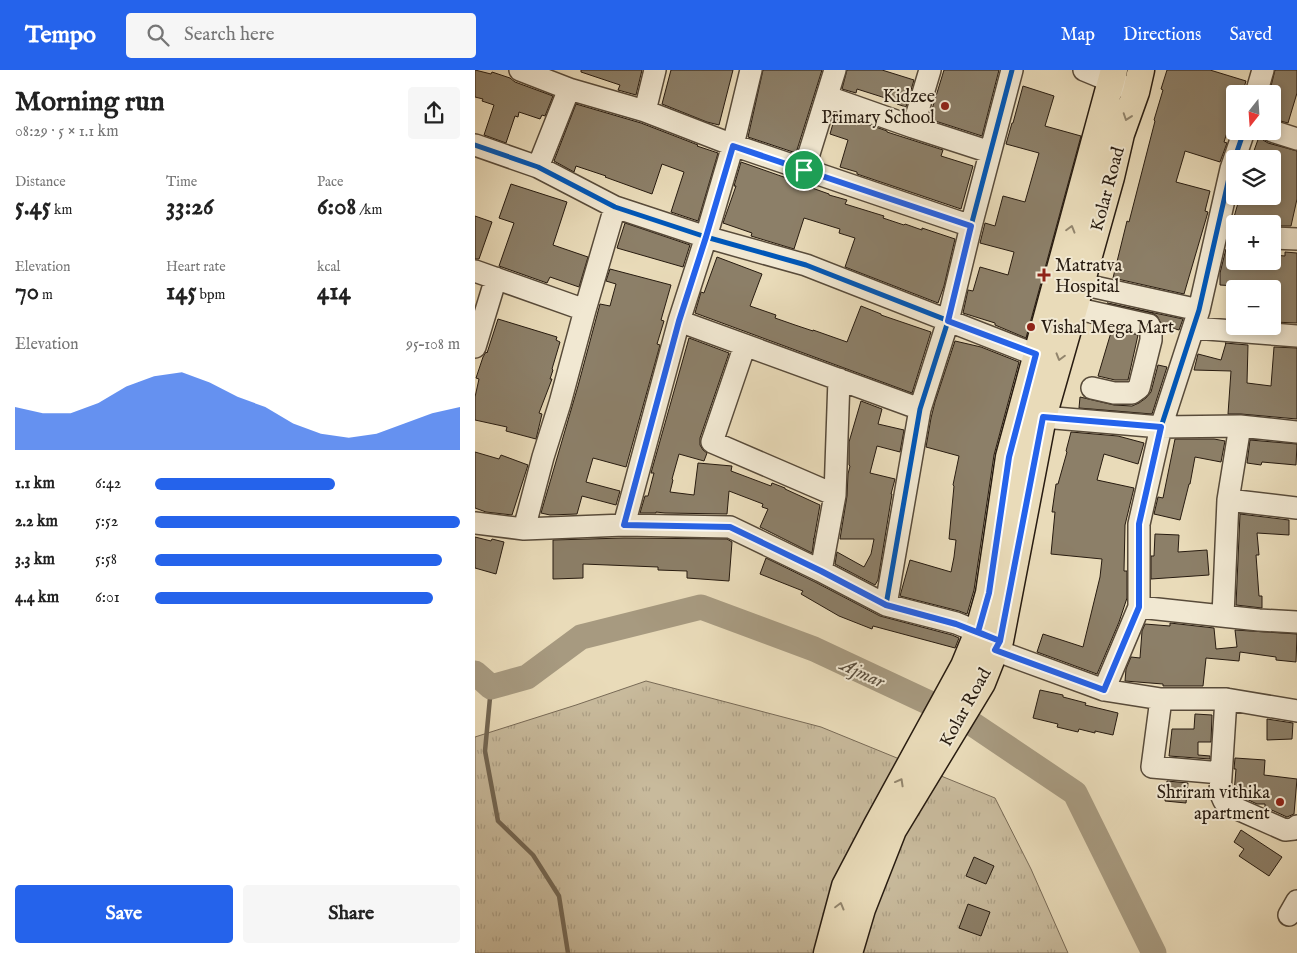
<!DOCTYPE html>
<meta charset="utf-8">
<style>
body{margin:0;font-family:"IM FELL English",serif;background:#f6f6f6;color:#222;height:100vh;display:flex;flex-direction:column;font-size:19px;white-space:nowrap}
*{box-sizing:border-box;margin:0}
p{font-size:16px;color:#767676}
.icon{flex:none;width:28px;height:28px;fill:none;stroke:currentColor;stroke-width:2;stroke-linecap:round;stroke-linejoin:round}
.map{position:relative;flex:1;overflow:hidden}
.panel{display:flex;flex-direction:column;background:#fff;width:475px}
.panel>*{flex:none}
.needle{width:32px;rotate:197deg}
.fabs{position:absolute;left:751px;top:15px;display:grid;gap:10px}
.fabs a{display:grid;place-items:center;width:55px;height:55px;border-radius:5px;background:#fff;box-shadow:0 2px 8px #0003;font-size:25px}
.pin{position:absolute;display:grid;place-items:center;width:42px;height:42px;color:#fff;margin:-21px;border:2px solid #fff;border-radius:50%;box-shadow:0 1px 5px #0007}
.round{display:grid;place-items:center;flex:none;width:52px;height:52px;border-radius:5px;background:#f6f6f6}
.headline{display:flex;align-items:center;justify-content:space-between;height:85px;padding:0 15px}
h1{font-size:28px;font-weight:700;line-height:38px}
.figures{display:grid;grid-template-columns:repeat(3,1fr);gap:8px;height:85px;padding:5px 15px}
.figures div{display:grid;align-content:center}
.figures b{font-size:25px;font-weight:700}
.figures small{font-size:14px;font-weight:400}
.figures p{font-size:14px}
.chart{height:140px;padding:10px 15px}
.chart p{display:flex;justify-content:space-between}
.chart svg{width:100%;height:90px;margin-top:5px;fill:#2563eb;opacity:.7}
.cta{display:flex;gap:10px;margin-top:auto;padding:10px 15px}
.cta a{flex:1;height:58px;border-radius:5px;background:#2563eb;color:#fff;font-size:20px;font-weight:700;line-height:58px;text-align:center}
.cta a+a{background:#f6f6f6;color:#222}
ul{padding:0 15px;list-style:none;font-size:16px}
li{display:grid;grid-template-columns:80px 60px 1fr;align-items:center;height:38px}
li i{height:12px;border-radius:6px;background:#2563eb}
header{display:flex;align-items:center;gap:30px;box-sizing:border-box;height:70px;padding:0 25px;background:#2563eb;color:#fff}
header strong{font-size:24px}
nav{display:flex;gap:28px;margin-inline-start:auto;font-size:18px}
.search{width:350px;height:45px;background:#f6f6f6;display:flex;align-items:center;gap:12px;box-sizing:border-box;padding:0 18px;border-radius:5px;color:#767676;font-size:19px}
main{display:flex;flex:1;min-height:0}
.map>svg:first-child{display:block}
.grass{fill:url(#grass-tufts);stroke:#786a56}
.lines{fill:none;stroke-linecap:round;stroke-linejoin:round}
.stream{stroke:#746753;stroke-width:4.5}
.river{stroke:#a79a80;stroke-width:25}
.building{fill:#8c7f68;stroke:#271b10}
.minor-casing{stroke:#584b3a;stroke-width:24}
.major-casing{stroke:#271b10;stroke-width:29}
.minor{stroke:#f1e8d2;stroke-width:21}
.major{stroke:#e9dbb9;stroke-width:26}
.cycleway-casing{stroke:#f1e8d2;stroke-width:8}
.cycleway{stroke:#0057b8;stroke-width:5}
.oneway{stroke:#92856d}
.route-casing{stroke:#fff;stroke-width:10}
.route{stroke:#2563eb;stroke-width:6}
.poi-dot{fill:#8f2418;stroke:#f1e8d2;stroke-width:2}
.labels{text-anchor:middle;stroke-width:4;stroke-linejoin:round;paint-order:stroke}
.poi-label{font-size:18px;fill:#271b10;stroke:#f1e8d2;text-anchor:end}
.street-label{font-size:18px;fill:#271b10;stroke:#f1e8d2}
.water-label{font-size:19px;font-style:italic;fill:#5a4e3d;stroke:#f1e8d2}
</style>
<header>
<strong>Tempo</strong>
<div class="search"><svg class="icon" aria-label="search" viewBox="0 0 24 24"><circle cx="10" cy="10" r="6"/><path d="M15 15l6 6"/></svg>Search here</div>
<nav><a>Map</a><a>Directions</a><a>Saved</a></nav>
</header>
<main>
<section class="panel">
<div class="headline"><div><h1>Morning run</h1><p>08:29 · 5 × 1.1 km</p></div><a class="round"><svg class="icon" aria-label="share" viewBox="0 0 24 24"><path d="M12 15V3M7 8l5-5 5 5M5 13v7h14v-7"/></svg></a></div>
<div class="figures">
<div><p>Distance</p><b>5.45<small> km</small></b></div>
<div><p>Time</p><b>33:26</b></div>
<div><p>Pace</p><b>6:08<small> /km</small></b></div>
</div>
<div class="figures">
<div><p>Elevation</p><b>70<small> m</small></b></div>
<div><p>Heart rate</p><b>145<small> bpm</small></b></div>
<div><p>kcal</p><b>414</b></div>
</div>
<div class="chart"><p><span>Elevation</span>95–108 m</p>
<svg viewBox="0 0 160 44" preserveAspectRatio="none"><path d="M0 44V23L10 26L20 26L30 21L40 13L50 8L60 6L70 11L80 18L90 23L100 31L110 36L120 38L130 36L140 31L150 26L160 23V44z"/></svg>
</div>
<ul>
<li><b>1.1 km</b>6:42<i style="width:59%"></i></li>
<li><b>2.2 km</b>5:52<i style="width:100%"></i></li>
<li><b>3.3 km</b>5:58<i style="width:94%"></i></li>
<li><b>4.4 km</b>6:01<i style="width:91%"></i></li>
</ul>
<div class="cta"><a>Save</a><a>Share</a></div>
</section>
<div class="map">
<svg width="822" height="883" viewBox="0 0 822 883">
<defs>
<pattern id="grass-tufts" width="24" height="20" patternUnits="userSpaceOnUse" patternTransform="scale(1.25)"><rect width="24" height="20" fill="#c8ba9c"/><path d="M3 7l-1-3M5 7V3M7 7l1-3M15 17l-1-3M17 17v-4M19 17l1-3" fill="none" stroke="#ac9f85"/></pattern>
</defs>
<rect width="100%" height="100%" fill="#e9dbb9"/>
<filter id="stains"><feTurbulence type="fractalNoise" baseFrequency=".004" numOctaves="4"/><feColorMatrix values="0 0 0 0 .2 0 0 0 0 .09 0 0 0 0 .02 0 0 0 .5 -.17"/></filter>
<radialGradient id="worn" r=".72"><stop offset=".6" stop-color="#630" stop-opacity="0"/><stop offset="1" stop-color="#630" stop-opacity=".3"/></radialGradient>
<path class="grass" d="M171,611l175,46 174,71 36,71 37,84h-593v-216l101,-32z"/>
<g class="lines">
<path class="stream" d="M16,617l-6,64 13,70 35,34 26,41 9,57"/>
<path class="river" d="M0,603l16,14 36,-10 54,-40 120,-30 113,42 154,72 107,72 79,160"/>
</g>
<path class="building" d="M0,0l16,4 1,-2 18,6 5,4 38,14 -8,20 -3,-1 -2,4 -21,-7 -1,5 -3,-1 -9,27 -22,-8 10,-30 -12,-4 1,-2 -8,-2z
M106,0h61l-6,25 -18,-5 2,-5 -39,-13z
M196,0h62l-14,55 -12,-3 -45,-18z
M288,0h59l-26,83 -48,-16z
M372,0h35l32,10 -8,27 -9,-3 1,-2 -41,-13 -1,4 -14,-4z
M469,0h55l-17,66 -53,-17z
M692,0h43l36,11 -4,13h-7v13l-11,35 3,1 -7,19 -35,-11 -1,4 -8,27 34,9 -5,20 3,1 -24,82 -71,-16 14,-57 2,1 26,-101 -1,-1 9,-30 -2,-1z
M800,0h22v23l-9,30 -15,-4v-25h-4z
M548,16l31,10 -9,30 36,10 -55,202 -31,-13v-2l-32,-10 5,-23 5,1 7,-24 28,8 6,-23 -34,-9 5,-20 10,3 8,-30 22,6 14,-49 -33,-9 6,-21h1z
M101,34l65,19 57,22 -1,1 21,7 -20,68 -27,-9 13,-40 -22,-8 -10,30 -47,-17 1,-1 -30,-10 -2,6 -20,-11z
M361,43l51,18v1l56,18 -2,6 32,10 -12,43 -104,-35v-2l-17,-5 8,-27 -18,-6z
M785,64l3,6 5,3 29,8v48l-6,27h-18v-2h-41l8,-28h33v-37h-22z
M266,92l71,25v1l17,6v1l18,5 -2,4 39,12 -1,2 21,7 1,-1 17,6v-2l33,11 -11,47 -6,17 -93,-36 10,-29 -16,-5 1,-4 -36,-11 -10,31 -43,-13 1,-3 -29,-10 13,-37h-2z
M36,114l56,18 -14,43 35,12 -9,30 -29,-10 -3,6 -48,-17 15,-43 -15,-5z
M0,146l17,6 -13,37h-4z
M150,153l65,22 -7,22 -66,-19z
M751,179h9v12h38v-6l12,1v-4l12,1v70l-24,-1v-37l-21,-1v3l-32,-2v-12z
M242,187l45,17 -12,32 26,9 -1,3 20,7 18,6v-1l34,12 14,-36 20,8v1l50,17 -19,61 -217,-80 6,-21 3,1z
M135,199l61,16 -10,35 3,1 -7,23 3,1 -34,122 -33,-9 -7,24 34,9 -4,14 -34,-9 -5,18 -27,1 -9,-2 37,-127 22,-82 10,2 6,-22 -10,-3z
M632,233l76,16 -4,11 -17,-5 -5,-9 -5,-3z
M23,249l59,18 -1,3 4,2 -8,27 1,1 -3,9h2l-13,34 3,1 -6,25 -30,-8 1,-4 -32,-7v-23l4,-18 -3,-1 7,-21 3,-5 1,1z
M637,259l26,6 -10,45h-13l-17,-4z
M214,268l40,15 -29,85v7l3,5 4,3 -3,8 -25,-7 -7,25 1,1 -3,12 24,3 4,-32 34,3 -1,5 40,15 1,-3 13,5v1l35,16 -6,34h-1h1l-2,14 -52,-26 8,-18 -6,-2 1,-3 -34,-13 -2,23 -62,-1 -9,-1v1h-16l5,-17h3l6,-23h-3z
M480,271l26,6 38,15 -25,93 -20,135 -7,24 -8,-3 -59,-15 10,-36 41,12 3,-15 2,-17 -7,-1 5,-53 -1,-1 6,-29 -33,-9 5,-29 4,-16z
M750,273l23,2 -1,38 24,3 3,-39 23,1v71l-56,-5h-13l3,-43 -37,-1 4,-16 23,6 5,-17z
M683,295l9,2 -15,47 -73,-6 1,-11 34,8 18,1 7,-3 7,-5 5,-6z
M386,331l21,8 -4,15 26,6 -4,22 -23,-6 -7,27 25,6 -4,15h1l-14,86 -3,5 -40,-21 2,-12 27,15 7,-13 3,-15h-34l7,-43 1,-22 2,-8 -1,-1v-23z
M596,362l47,4 26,7 -6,21 -34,-10 -7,26 37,8 -9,37 -1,46h3v27l-8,24 -22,52 -60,-22 6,-18 40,13 17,-70 2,-18 -51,-5 4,-42h-3l4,-28h2l9,-32 -1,-1z
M700,369h39l11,2 -4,21 -26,-5 -5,27h-1l-9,36 -26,-6 4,-17 5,1z
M775,370l47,4 -1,21 -34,-3 -1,3 -14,-2z
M0,382l24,7 2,-4 27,10 -16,50 -26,-3 -11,-4z
M765,444l49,6v15l-32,-2 2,22h-3l3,41h3v12l-26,-3z
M680,464l24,1 -1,17 29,-2 2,25 -58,4v-23h3z
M0,467l16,4 1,-2 12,3 -8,32 -21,-6z
M149,468l103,1 5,3 -3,39 -42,-3v-7l-29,-1v-3l-75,-3v14l-30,1v-39z
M291,488l49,24 65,34 72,19 7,3 -4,10 -82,-22 -1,3 -33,-13 -38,-22 2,-3 -43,-17z
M695,553l44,5 2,21 21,-2 -2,-17 62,4 -1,28 -20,-2v-3l-36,-5 -1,9 -33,-3 -3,28h-40v-2l-38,-3 1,-12 5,-12 9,1 2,-27 3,-7 25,2z
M565,620l23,5v2l23,6 -1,2 33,8 -5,22 -18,-4v2l-16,-4 -1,3 -21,-5 1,-3 -25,-6z
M720,644l17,1 -1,27h-13v13l12,1v3l-41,-3 3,-27h22z
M792,649l26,4 -1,16 -25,1z
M760,688l30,2 -1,15 33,4 -3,35 -7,3 -22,-10v-3h-8l-23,-11 2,-24h-2z
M692,711l21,2 -2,20 -21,-2z
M766,760l41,27 -13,19 -30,-20 5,-7 -10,-7z
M499,787l20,9 -8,18 -20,-8z
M493,834l22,8 -9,24 -22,-8z"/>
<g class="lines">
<g class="minor-casing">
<path id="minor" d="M45,0l49,19 76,22 88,34 238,81
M609,0l41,17
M781,24l7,-24
M353,27l85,30 77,25
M170,41l10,-41
M438,57l17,-57
M797,61l25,8
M0,75l63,22 77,40 91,30 100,28 230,90
M63,97l31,-78
M329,100l31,-100
M798,168l24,1
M0,201l110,39
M606,214l118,26
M599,238l75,17 2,5v10l-12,48 -7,5h-18l-22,-5
M204,251l241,88
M719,258l103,8
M270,275l-33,97 123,53
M0,277l21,-69
M568,347l118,10 79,-1 57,6
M753,430l69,8
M0,453l49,6 100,-4 106,2 91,44 65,34 70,18 37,15
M149,455l55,-204 27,-84 27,-92 18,-75
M49,459l19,-72 17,-54 25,-93 30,-103
M346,501l14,-76 4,-116
M411,535l34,-196 28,-88 23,-95 41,-156
M664,537l120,13 38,2
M748,546l5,-116 12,-74
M520,580l109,40 57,9h65l71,12
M629,620l35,-83v-83l22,-97 38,-117 32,-141 13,-38
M686,629l-9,68 69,6
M751,629l-6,93 4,9 9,6 52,23 9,-1 3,-3
M814,845l8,-14"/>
</g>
<g class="major-casing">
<path id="major" d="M352,883l18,-67 32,-61 87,-159 14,-34 11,-39 20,-136 105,-387
M374,883l13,-44 31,-79 89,-147 13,-33 5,-9 43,-224 38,-133 30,-107 10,-43 15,-42 5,-22"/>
</g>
<use href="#minor" class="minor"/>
<use href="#major" class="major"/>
<g class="cycleway-casing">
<path id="cycleway" d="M0,75l63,22 77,40 91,30 100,28 230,90
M411,535l34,-196 28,-88 23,-95 41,-156
M629,620l35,-83v-83l22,-97 38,-117 32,-141 13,-38"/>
</g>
<use href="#cycleway" class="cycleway"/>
</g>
<defs><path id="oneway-chevron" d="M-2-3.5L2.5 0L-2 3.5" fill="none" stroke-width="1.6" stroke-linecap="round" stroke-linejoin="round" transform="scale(1.25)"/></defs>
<g class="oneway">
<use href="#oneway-chevron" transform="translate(652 47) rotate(109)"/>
<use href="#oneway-chevron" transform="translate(596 159) rotate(-74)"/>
<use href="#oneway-chevron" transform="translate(585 287) rotate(106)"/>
<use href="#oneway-chevron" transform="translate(425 712) rotate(-61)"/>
<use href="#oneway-chevron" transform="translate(365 836) rotate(-75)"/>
</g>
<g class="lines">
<g class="route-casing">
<path id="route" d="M329,100l-71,-24 -27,91 -27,84 -55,204 106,2 91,44 65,34 70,19 44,17 -5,9 109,40 35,-83v-83l22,-97 -118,-10 -43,224 -22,-9 11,-39 20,-136 27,-103 -88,-33 23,-95 -167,-56"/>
</g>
<use href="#route" class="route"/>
</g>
<g class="poi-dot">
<circle cx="470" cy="36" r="5"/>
<path d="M566.5 197.5h5v5h5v5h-5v5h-5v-5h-5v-5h5z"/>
<circle cx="556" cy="257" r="5"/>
<circle cx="805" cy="732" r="5"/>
</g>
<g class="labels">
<g class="poi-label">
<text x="460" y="32">Kidzee<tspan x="460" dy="21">Primary School</tspan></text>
<text x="580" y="201" text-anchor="start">Matratva<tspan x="580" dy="21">Hospital</tspan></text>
<text x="566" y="263" text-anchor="start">Vishal Mega Mart</text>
<text x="795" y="728">Shriram vithika<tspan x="795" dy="21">apartment</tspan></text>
</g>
<g class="street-label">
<text transform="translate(632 119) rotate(-75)" y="6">Kolar Road</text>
<text transform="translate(490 637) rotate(-61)" y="6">Kolar Road</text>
</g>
<g class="water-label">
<text transform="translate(388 602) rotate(25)" y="7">Ajmar</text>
</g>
</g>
<rect width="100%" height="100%" filter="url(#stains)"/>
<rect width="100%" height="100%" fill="url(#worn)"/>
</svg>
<div class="fabs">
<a><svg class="needle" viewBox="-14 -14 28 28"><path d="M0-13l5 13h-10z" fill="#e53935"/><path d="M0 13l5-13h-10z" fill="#767676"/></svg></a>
<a><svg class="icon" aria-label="layers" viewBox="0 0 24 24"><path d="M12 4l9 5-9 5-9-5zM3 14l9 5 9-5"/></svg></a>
<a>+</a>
<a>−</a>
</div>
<div class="pin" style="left:329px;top:100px;background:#1e9e55"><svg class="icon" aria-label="arrive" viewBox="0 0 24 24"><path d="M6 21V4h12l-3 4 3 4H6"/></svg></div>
</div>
</main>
